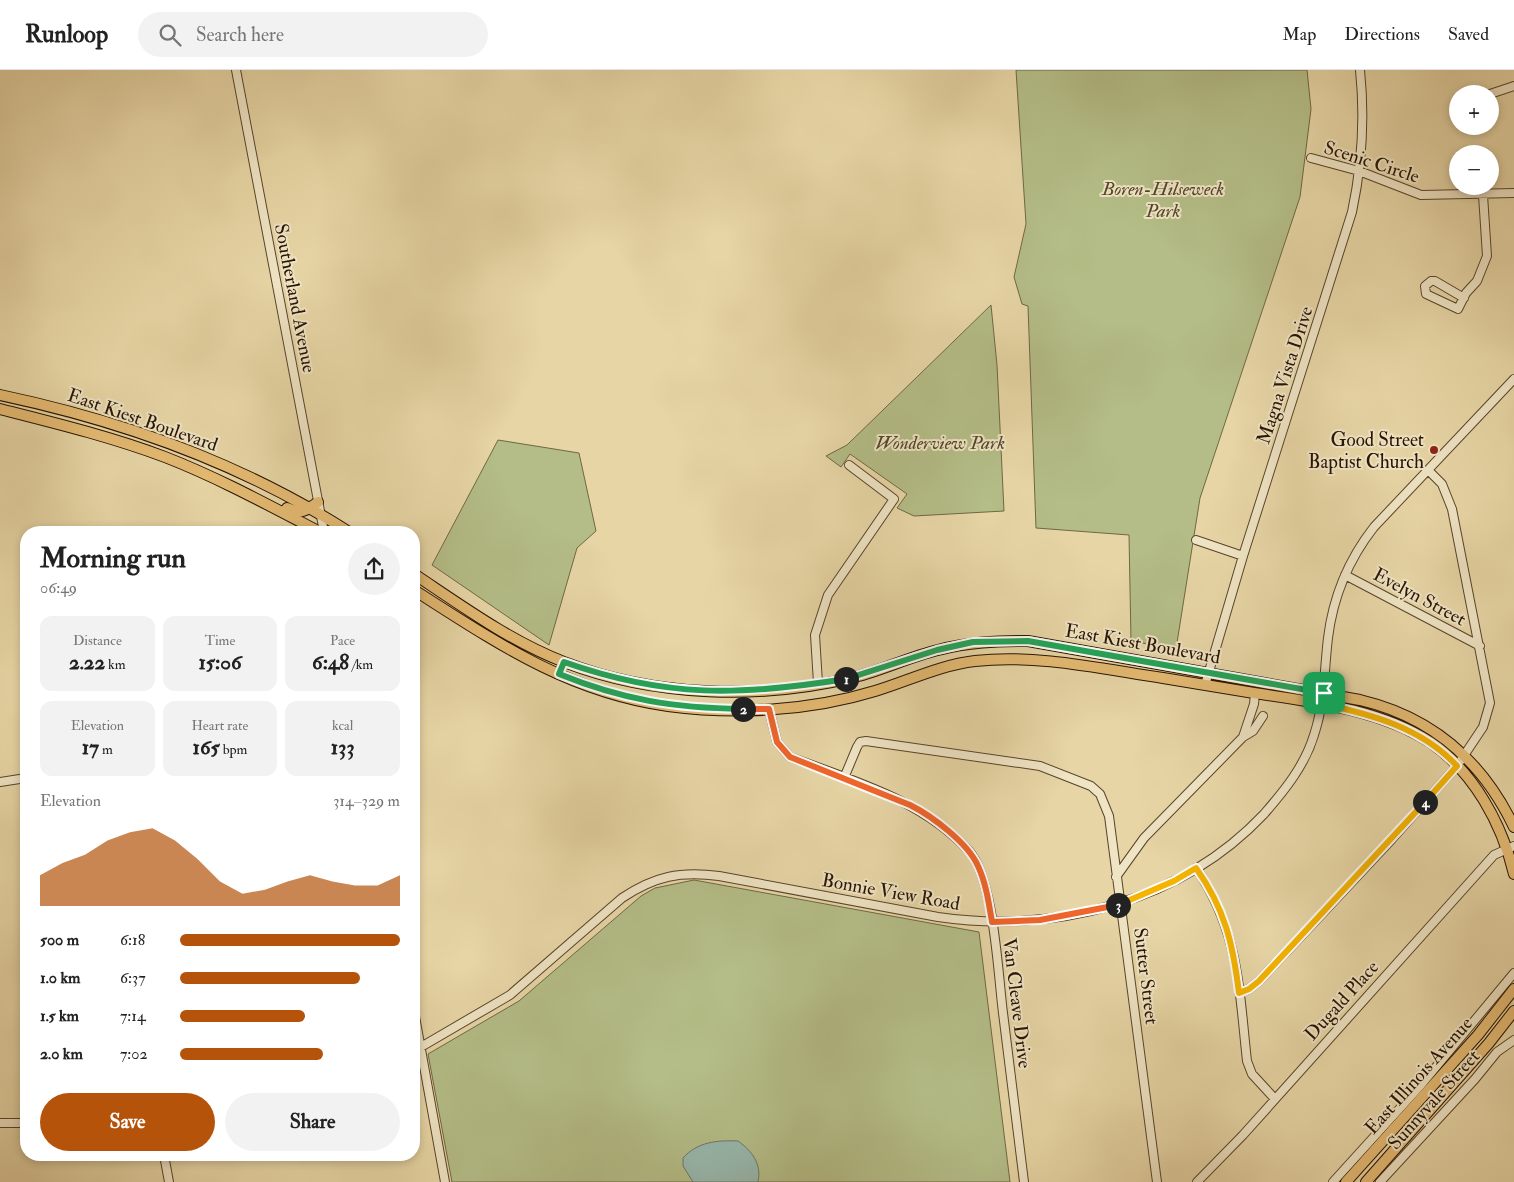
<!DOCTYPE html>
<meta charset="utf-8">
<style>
body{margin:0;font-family:"IM FELL Double Pica",serif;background:#f2f2f2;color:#222;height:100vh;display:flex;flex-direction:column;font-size:19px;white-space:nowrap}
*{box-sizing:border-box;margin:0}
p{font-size:16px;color:#767676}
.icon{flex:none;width:28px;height:28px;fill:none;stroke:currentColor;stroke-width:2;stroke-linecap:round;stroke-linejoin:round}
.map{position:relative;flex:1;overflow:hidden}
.panel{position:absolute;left:20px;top:456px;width:400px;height:635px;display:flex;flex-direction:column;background:#fff;border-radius:20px;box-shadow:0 2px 8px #0003}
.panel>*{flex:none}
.buttons{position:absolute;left:1449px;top:15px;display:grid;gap:10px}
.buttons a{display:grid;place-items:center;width:50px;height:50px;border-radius:50%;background:#fff;box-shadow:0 2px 8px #0003;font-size:25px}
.pin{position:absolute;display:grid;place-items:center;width:42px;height:42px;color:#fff;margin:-21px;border-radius:10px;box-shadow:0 2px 8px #0006}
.km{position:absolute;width:25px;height:25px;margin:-12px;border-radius:50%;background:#222;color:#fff;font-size:14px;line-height:25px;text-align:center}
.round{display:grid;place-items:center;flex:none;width:52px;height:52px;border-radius:26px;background:#f2f2f2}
.head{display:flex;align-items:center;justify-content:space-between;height:85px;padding:0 20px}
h1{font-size:28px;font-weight:700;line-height:38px}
.stats{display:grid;grid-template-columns:repeat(3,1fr);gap:8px;height:85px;padding:5px 20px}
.stats div{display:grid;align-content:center;border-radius:12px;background:#f2f2f2;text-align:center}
.stats b{font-size:21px;font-weight:700}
.stats small{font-size:14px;font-weight:400}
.stats p{font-size:14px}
.chart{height:140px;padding:10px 20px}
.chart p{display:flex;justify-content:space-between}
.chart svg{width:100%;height:90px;margin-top:5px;fill:#b45309;opacity:.7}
.action{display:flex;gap:10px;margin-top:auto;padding:10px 20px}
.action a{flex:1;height:58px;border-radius:30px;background:#b45309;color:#fff;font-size:20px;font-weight:700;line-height:58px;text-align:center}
.action a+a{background:#f2f2f2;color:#222}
ul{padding:0 20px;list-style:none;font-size:16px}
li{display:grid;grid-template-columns:80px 60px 1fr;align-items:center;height:38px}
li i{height:12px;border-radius:6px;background:#b45309}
header{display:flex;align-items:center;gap:30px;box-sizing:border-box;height:70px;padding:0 25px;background:#fff;border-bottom:1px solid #e0e0e0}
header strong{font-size:24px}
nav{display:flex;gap:28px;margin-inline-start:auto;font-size:18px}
.search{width:350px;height:45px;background:#f2f2f2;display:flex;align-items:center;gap:12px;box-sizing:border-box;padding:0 18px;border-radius:28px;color:#767676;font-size:19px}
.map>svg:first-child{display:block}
.green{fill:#b4bd87;stroke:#6e6844}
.water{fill:#97b8ad;stroke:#6a7669}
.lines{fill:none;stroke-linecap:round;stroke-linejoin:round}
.minor-casing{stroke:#57442b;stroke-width:10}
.major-casing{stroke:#271302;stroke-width:12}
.minor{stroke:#efe4c4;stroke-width:8}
.major{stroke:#e4ba72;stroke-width:10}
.split-1-casing{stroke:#fff;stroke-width:10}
.split-2-casing{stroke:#fff;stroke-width:10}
.split-3-casing{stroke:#fff;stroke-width:10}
.split-4-casing{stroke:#fff;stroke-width:10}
.split-5-casing{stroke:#fff;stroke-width:10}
.split-1{stroke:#22a559;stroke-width:6}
.split-2{stroke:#22a559;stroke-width:6}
.split-3{stroke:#f0652b;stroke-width:6}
.split-4{stroke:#f5b400;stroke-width:6}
.split-5{stroke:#f5b400;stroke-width:6}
.poi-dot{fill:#8f2418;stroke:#efe4c4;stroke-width:2}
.labels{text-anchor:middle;stroke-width:4;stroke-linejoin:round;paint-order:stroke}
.street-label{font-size:19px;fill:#271302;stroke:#efe4c4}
.park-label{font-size:19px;font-style:italic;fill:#51462a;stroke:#efe4c4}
.poi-label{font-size:19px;fill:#271302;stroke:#efe4c4;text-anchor:end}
</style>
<header>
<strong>Runloop</strong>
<div class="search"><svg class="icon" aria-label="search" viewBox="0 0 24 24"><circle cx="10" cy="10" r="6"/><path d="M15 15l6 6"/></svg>Search here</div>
<nav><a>Map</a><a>Directions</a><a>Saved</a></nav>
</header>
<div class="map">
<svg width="1514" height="1112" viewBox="0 0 1514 1112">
<rect width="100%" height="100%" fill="#e7d5a5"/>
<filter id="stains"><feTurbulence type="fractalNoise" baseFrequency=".004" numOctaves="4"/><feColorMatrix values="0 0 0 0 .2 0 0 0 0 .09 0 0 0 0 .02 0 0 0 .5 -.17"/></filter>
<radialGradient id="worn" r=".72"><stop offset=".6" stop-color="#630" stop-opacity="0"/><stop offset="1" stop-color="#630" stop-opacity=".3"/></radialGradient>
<path class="green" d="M1016,0h291l4,39 -11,88 -100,301 -24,151 -45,-8 -2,-106 -93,-7 -8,-222 -6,-2 -8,-27 12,-53z
M991,235l6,60 7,146 -90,5 -17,-8 10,-14 -57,-40 -9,13 -15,-11 21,-11z
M498,370l81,13 17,78 -19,17 -28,97 -117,-80z
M694,810l285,52 31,250h-558l-24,-128 91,-53 122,-105 14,-8z"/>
<path class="water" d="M738,1071c14,10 24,23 20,41h-65l-10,-16v-8c14,-16 34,-18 55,-17z"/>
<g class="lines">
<g class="minor-casing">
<path id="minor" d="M236,0l88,462
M1490,24l24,-8
M1311,88l48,13 62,24 93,-2
M1464,228l-29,-17h-4l-6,5 1,8 32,15 8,-16 11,-12 10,-25 -4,-61
M1196,470l47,16
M1345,505l135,71
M818,613l-3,-48 13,-40 66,-96 -45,-34
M1205,615l38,-129 109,-344c10,-47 13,-94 8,-142
M769,639l8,33 13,15c63,24 133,43 179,94 25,28 29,123 34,162 7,56 14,113 21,169
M1243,667l10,-6 10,-15
M844,708l13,-31 3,-5 6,-1 174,25 51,20 9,8 9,22 48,366
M0,712l26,-4
M1196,798c43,63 43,121 51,193l5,13 23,25
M1116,807l28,-39 99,-101 11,-33 1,-11
M1239,923l10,-4 10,-8 133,-142 65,-73 26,-39 7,-24 -38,-194 -10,-25 -13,-13
M414,941l31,171
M414,981l96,-56 112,-97c33,-22 58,-27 97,-22l219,41c117,17 243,-15 326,-103 21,-24 41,-49 50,-79 11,-33 10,-64 14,-97 5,-41 21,-79 46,-111l140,-148
M0,1053h26
M164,1085l5,27
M1197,1112l46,-47 251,-280 20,-9
M1333,1112l88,-97 93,-112
M1380,1112l95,-103 22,-27 17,-12"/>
</g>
<g class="major-casing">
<path id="major" d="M0,325c123,26 243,69 349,137
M0,339c55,14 112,28 165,48 54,21 105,49 155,75
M287,438c13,7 19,3 31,-6
M414,504c48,32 96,67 150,88 90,35 198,38 291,15 28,-7 54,-20 83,-27 30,-8 59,-9 90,-9l332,59c72,17 122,60 154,127
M414,520c83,53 154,102 254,116 67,9 142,5 207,-15 33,-10 65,-26 100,-30 62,-7 127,8 188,17 31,5 61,10 91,15 59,9 125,16 176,49 44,30 72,82 84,132
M1346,1112l132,-147 36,-46
M1366,1112l123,-139 25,-32"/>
</g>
<use href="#minor" class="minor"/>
<use href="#major" class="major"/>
</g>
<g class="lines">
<g class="split-1-casing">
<path id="split-1" d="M846,609l91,-29 36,-8 55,-1 296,52"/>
</g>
<g class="split-2-casing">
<path id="split-2" d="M743,639c-69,-1 -120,-9 -184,-35l5,-12c102,36 176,34 282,17"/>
</g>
<g class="split-3-casing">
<path id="split-3" d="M743,639h26l8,33 13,15 120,48c22,11 58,38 68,61 8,17 11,38 14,56l48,-2 78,-15"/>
</g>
<g class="split-4-casing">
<path id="split-4" d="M1118,835l56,-24 22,-13c29,41 37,76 43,125l10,-4 10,-8 166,-179"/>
</g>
<g class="split-5-casing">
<path id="split-5" d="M1324,623l-2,11c49,10 100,24 135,62l-32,36"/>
</g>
<use href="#split-1" class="split-1"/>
<use href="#split-2" class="split-2"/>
<use href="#split-3" class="split-3"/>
<use href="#split-4" class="split-4"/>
<use href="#split-5" class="split-5"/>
</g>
<circle class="poi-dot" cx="1434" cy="380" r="5"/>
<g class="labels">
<g class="street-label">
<text transform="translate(1372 91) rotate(18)" y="7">Scenic Circle</text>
<text transform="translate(296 228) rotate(79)" y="7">Southerland Avenue</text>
<text transform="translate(1284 305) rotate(-72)" y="7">Magna Vista Drive</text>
<text transform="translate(143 349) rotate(19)" y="7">East Kiest Boulevard</text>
<text transform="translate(1420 526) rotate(28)" y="7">Evelyn Street</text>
<text transform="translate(1143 573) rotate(10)" y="7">East Kiest Boulevard</text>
<text transform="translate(891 821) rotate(10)" y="7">Bonnie View Road</text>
<text transform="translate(1147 906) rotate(83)" y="7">Sutter Street</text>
<text transform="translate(1341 930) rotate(-48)" y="7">Dugald Place</text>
<text transform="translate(1018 933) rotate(83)" y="7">Van Cleave Drive</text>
<text transform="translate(1418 1005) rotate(-48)" y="7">East Illinois Avenue</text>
<text transform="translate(1433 1029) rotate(-48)" y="7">Sunnyvale Street</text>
</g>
<g class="park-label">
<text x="1163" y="125">Boren-Hilseweck<tspan x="1163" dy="22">Park</tspan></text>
<text x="940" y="379">Wonderview Park</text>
</g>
<g class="poi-label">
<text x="1424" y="376">Good Street<tspan x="1424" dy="22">Baptist Church</tspan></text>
</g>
</g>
<rect width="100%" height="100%" filter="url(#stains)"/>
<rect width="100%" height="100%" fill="url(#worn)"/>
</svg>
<div class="buttons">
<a>+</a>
<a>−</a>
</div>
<div class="pin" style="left:1324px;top:623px;background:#1e9e55"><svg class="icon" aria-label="arrive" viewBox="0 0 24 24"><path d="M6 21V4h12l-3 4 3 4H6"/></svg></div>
<b class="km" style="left:846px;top:609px">1</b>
<b class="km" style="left:743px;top:639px">2</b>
<b class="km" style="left:1118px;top:835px">3</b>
<b class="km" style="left:1425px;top:732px">4</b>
<section class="panel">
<div class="head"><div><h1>Morning run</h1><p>06:49</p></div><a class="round"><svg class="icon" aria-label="share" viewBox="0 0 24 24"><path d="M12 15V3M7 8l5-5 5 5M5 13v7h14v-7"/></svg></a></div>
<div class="stats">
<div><p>Distance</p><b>2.22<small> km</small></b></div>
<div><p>Time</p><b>15:06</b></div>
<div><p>Pace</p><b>6:48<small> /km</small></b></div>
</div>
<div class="stats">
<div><p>Elevation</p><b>17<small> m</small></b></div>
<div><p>Heart rate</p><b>165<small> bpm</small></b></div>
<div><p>kcal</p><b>133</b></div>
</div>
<div class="chart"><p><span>Elevation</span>314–329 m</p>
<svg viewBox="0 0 160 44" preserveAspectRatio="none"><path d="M0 44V29L10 23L20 19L30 12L40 8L50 6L60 12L70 21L80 32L90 38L100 36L110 32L120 29L130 32L140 34L150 34L160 29V44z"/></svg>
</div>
<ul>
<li><b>500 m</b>6:18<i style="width:100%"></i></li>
<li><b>1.0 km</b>6:37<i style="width:82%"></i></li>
<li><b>1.5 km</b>7:14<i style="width:57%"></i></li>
<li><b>2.0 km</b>7:02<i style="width:65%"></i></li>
</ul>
<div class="action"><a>Save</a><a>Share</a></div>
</section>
</div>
